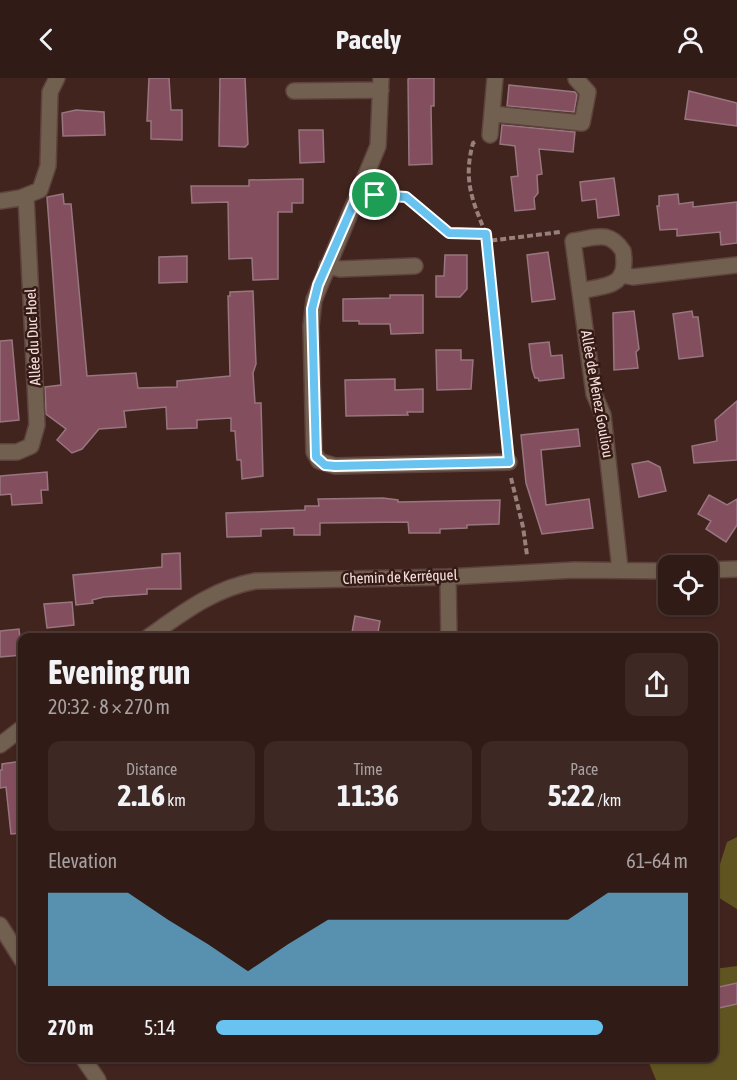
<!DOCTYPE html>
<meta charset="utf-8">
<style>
body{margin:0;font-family:"Asap Condensed",sans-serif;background:#3d2823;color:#f1f3f6;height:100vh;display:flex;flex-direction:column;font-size:22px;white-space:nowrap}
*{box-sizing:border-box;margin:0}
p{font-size:20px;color:#a8a1a1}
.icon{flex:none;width:33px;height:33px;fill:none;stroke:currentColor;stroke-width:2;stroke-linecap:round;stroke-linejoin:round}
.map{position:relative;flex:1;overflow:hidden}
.sheet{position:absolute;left:18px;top:555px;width:700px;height:429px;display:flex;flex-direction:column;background:#311b16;border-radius:12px;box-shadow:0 2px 4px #0004,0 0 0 2px #4c3935}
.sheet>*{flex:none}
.controls{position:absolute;left:658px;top:477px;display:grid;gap:12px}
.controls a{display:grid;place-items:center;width:60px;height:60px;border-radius:12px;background:#311b16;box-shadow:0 2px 4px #0004,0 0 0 2px #4c3935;font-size:30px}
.pin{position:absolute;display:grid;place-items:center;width:51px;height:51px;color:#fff;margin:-26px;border:3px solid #fff;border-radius:50%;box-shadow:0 2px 6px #0007}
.round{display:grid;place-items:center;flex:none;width:63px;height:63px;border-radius:12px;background:#3d2823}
.headline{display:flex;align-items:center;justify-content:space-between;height:102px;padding:0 30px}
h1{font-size:33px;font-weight:700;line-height:45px}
.stats{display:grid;grid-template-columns:repeat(3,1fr);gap:9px;height:102px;padding:6px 30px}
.stats div{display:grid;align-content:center;border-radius:12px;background:#3d2823;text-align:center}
.stats b{font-size:30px;font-weight:700}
.stats small{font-size:16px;font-weight:400}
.stats p{font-size:16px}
.chart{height:168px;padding:12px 30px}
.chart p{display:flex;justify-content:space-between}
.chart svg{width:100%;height:108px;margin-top:6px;fill:#69c3f1;opacity:.7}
ul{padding:0 30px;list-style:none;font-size:20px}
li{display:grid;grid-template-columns:96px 72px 1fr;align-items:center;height:45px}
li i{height:15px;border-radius:8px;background:#69c3f1}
header{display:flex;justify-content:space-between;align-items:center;height:78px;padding:0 30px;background:#311b16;font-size:27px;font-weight:700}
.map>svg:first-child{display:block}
.forest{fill:#605420}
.building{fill:#834f5f;stroke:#98757f;stroke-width:1.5}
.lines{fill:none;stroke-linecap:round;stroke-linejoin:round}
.minor-casing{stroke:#5e423d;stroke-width:18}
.path{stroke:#99807b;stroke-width:4;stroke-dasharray:6 3;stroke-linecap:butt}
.minor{stroke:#716050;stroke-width:15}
.route-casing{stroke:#fff;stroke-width:12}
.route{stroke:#69c3f1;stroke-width:8}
.labels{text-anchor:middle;stroke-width:5;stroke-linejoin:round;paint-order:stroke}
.street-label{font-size:15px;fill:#f5e1dd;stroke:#361a15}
</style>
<header><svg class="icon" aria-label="back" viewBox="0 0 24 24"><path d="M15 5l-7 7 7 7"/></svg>Pacely<svg class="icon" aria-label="person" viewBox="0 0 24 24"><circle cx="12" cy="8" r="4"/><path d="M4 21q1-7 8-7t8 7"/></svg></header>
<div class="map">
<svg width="737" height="1002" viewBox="0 0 737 1002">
<rect width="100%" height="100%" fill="#41241e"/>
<path class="forest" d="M737,759v72l-21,-13 4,-32 7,-22z
M737,888v114h-81l-9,-22h67v-89z"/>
<path class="building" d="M149,0h20l2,32h11v30l-31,-1v-18h-4z
M220,0h25l3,66 -3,3 -26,-1z
M411,0h23v28h-3l1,58 -23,1 -1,-86z
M509,7l66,7 2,3 -3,17 -67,-6z
M689,13l48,12v23l-52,-7z
M76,32l28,2 1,23 -42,1 -1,-23z
M502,47l73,7 -2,20 -34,-3 3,25 -5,1 1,18 -4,5 1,11 -20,2 -4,-34 7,-1 -3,-30 -15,-2z
M299,52h24l1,32 -24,1z
M614,100l5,37 -21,3 -2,-19 -14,2 -2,-19z
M303,101v24h-11v9h-14v67l-25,1 -1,-22 -23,1 -1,-57 -36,1 -1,-17h58v-6z
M63,116l1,10h7l16,172 49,-3 2,15 39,-1v-6l53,-5 -2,-80h2v-4l23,-1 3,73 -3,9 2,30h6l2,73 -21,3 -1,-19h-4l-2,-29h-4v-13l-34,2v8l-30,1 -1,-22 -42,4 2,16 -27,2 -17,20 -10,4 -15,-13 9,-11 -20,-15 -1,-27 16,-2 -14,-188z
M678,116l1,10 14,-2v5l44,-5v41l-16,2 -1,-13 -43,4v-7l-17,1 -3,-24h2v-10z
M548,174l7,47 -23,3 -5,-47z
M445,177h22v34l-7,8h-24v-21h8z
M187,178v26l-28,1v-26z
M390,217h33v38l-32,1 -1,-10h-31v-3h-16v-22l47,-1z
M634,233l5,38 -3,3 2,16 -24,2 -1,-57z
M692,233l1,6h5l5,39 -24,3 -6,-45z
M12,262l7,80 -19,2v-81z
M549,264l2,14 11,-1 2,23 -25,3 -1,-3h-3l-3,-9 -3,-25z
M436,272h25v10h12l-2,29 -34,1z
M395,301v11l28,-1v23h-16l1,3 -62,1 -1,-36z
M737,323v59l-43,3 -2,-17 25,-5 -2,-21z
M578,351l2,17 -39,4 5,55 43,-6 4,29 -51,6 -16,-51 -5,-48z
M648,383l12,6 6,24 -27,6 -7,-33z
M47,394l1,18h-7l1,13 -30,2 -1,-11 -11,1v-19z
M709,417l18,10 10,-6v26l-11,17 -20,-13 5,-8 -13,-7z
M383,420l15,2v2l102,-2 -1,24 -32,1v3l-27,1v4h-31l-1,-11 -88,1v12h-26v-7l-33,1v7l-34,1 -1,-24 79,-3v-4h14l-1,-7z
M180,475l1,36h-34v5l-43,3 -12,3 1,3 -17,2 -3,-30 89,-8v-13z
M72,524l2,23 -27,3 -3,-24z
M355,538l25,5 -3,17h-26z
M19,551l3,26 -22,2v-26z
M22,683v72l-11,1 -5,-47 -6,1v-18h2v-6z
M737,905v21l-23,5v-21z"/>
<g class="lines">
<g class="minor-casing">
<path id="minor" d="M381,0l-3,68 -64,154 -3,26 3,126 5,9 16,5 174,-4
M294,13l87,-1
M493,36l89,9 6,-31 -12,-13
M490,57l5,-57
M0,123l20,-3 20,-8 8,-24 2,-74 7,-14
M327,188l13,3 75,-3
M622,197l11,2 104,-12
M580,213c28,-6 49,-4 43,-40 -14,-22 -28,-13 -50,-10l21,153 9,21 17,154
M0,374h17l14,-6 6,-21 -11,-229
M708,492l29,-1
M448,499l1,61
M147,560c34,-24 67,-50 109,-57l192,-4 126,-7 95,1
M0,667l22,-17
M0,847l22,35
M83,980l15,22"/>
</g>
<path class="path" d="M475,64l-2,1c-10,37 -1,57 13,91
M375,117l32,2 42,36 37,1 2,7 72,-9
M488,163l20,205
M511,400l12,49 4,28"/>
<use href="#minor" class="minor"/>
</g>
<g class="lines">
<g class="route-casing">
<path id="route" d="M360,111l15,6 31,2 43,36 37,1 23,228 -174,4 -10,-1 -9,-8 -4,-148 6,-24z"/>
</g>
<use href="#route" class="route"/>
</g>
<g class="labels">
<g class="street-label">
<text transform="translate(33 259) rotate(-93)" y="5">Allée du Duc Hoel</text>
<text transform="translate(597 316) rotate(80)" y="5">Allée de Ménez Gouliou</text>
<text transform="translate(400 499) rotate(-2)" y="5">Chemin de Kerréquel</text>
</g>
</g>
</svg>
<div class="controls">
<a><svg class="icon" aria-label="locate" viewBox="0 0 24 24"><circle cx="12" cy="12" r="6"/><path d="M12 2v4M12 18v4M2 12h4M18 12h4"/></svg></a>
</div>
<div class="pin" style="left:375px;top:117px;background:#1e9e55"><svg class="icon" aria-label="arrive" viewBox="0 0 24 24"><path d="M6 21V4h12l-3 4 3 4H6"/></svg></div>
<section class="sheet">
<div class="headline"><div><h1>Evening run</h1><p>20:32 · 8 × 270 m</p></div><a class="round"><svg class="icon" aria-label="share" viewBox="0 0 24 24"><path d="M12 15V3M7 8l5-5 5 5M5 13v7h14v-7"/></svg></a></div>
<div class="stats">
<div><p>Distance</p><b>2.16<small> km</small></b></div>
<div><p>Time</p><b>11:36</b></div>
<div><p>Pace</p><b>5:22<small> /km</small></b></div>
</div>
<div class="chart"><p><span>Elevation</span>61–64 m</p>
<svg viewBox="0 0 160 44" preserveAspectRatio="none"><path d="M0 44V6L10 6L20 6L30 17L40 27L50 38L60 27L70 17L80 17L90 17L100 17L110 17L120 17L130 17L140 6L150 6L160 6V44z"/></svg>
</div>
<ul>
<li><b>270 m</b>5:14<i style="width:82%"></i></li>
</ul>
</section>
</div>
